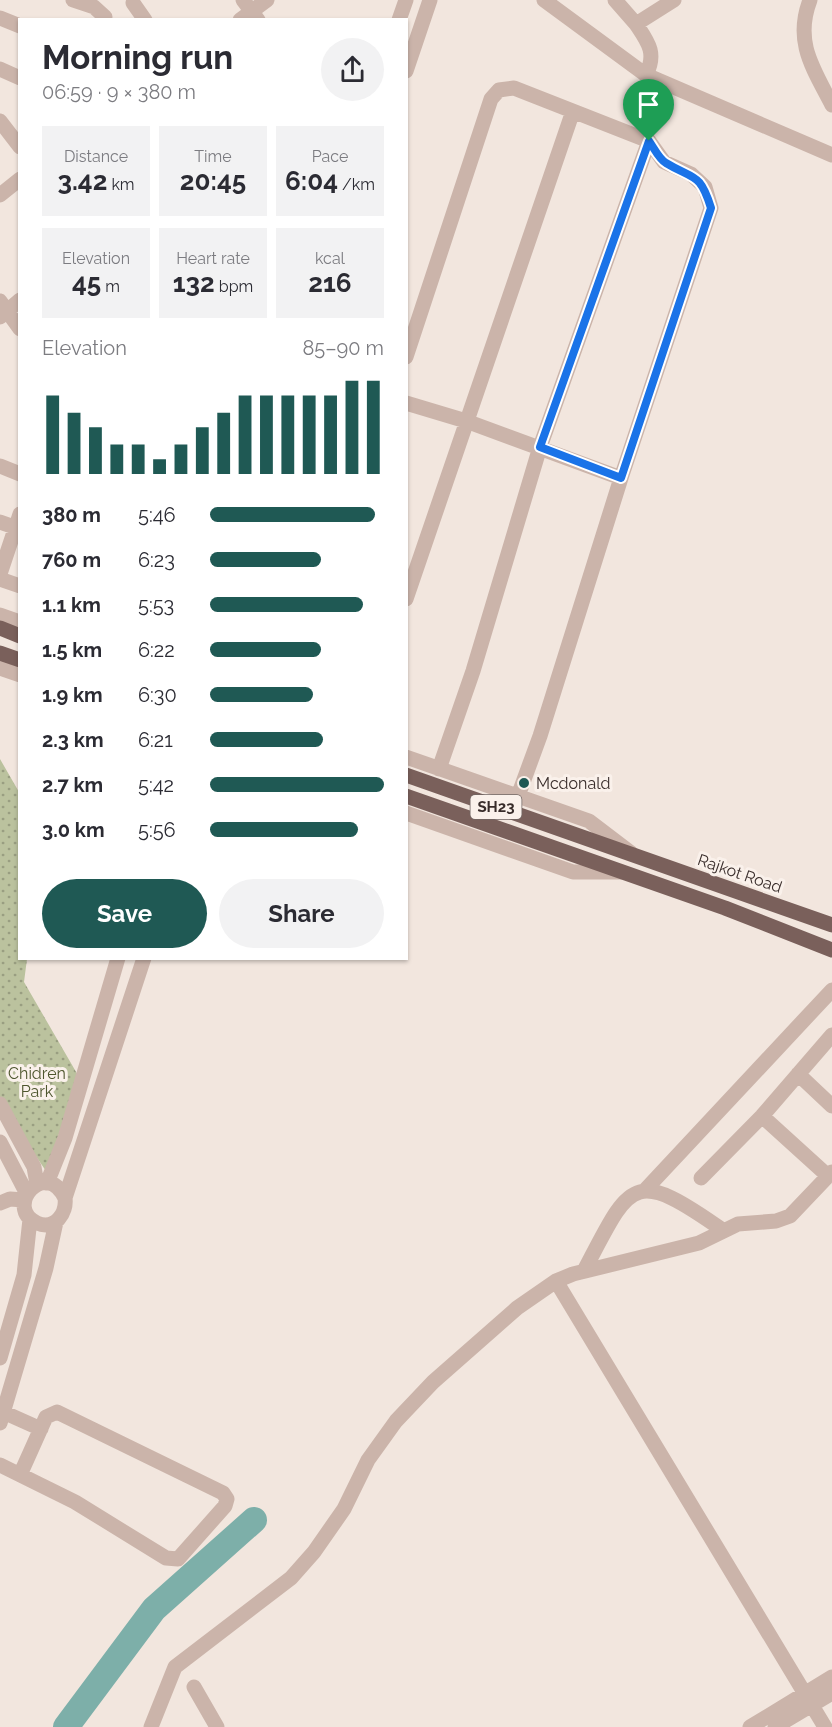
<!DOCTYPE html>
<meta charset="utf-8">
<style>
body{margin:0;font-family:Raleway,sans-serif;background:#f2f2f3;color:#2b2b33;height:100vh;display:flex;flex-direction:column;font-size:22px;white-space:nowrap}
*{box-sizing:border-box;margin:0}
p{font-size:20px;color:#7c7c81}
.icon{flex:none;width:33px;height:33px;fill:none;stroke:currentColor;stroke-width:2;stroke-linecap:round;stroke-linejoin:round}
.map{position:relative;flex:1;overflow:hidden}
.side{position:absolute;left:18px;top:18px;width:390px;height:942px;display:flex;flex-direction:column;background:#fff;border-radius:0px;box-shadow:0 2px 4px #0004}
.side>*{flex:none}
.pin{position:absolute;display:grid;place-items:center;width:51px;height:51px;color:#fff;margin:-62px -26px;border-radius:50% 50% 50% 0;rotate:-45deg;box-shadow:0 0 6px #0007}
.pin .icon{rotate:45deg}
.round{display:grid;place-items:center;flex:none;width:63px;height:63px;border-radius:32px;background:#f2f2f3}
.headline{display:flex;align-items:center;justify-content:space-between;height:102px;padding:0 24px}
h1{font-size:33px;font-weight:700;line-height:45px}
.figures{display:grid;grid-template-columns:repeat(3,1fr);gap:9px;height:102px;padding:6px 24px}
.figures div{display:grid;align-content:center;border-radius:0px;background:#f2f2f3;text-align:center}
.figures b{font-size:26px;font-weight:700}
.figures small{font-size:16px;font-weight:400}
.figures p{font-size:16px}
.chart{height:168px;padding:12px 24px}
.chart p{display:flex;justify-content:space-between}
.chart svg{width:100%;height:108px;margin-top:6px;stroke:#1f5954;stroke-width:6}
.action{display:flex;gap:12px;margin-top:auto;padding:12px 24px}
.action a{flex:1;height:69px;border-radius:36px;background:#1f5954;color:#fff;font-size:24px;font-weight:700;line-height:69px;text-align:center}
.action a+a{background:#f2f2f3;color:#2b2b33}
ul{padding:0 24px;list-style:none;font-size:20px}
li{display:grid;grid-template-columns:96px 72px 1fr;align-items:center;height:45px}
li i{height:15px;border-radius:8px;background:#1f5954}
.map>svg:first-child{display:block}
.park{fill:url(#park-dots)}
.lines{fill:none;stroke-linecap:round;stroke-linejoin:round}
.river{stroke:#7dafa9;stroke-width:26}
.minor{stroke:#cbb4aa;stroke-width:15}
.major{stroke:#7a605b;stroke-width:15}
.route-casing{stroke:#fff;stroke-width:12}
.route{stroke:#1a73e8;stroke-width:8}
.poi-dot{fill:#1f5954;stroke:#faf1eb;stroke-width:2}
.labels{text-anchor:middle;stroke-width:6;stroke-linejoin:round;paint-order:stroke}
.shield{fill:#faf1eb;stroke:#726764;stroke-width:1.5}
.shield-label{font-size:15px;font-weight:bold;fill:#382c2a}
.poi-label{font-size:16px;fill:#382c2a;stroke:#faf1eb;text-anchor:start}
.street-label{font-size:16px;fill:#382c2a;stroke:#faf1eb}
.park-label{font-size:16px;fill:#4e562e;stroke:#faf1eb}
</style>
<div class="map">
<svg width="832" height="1727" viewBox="0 0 832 1727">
<defs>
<pattern id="park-dots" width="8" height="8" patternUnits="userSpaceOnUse" patternTransform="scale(1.5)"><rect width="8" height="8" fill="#bbc29e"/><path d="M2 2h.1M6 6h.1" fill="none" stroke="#999e81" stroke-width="1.8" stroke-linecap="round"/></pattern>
</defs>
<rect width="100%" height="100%" fill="#f2e6de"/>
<path class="park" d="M0,759l19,33 1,166 7,1 -3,23 55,95 -33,94 -46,-67z"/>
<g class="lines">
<path class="river" d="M66,1727l88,-118 100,-89"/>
<path class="minor" d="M73,0l21,7 11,10 -3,3
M243,0l15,20
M544,0l102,75 186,80
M615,0l21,24
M810,0c-16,42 3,68 22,105
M133,3l12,17
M0,18l20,8
M240,20l27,-20
M399,20l7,-20
M0,69l20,9
M406,71l24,-71
M646,75c11,-22 2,-33 -10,-51l38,-24
M0,121l20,26
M0,195l20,-16
M0,301l20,28
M0,317l20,-17
M406,357l85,-258 8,-9 15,-2 135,53 15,21 27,12 14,13 6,21 -90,270
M406,403l60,18 155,57 -81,258 -22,60
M0,466l20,8
M0,522l20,7
M0,574l20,-60
M0,579l20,7
M406,599l167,-488
M0,615l20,7
M0,668l20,7
M406,757l183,64 42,32
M439,769l34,-98 67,-224 109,-306
M406,813l167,59h48
M798,1074l34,32
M0,1104l34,63 3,17
M762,1116l66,60
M0,1142l27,52
M701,1178l61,-62 70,-81
M47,1183l18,-45 53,-180
M646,1189l186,-199
M65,1198c-20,-41 -62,10 -28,25 18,8 30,-10 28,-25l79,-240
M0,1203l10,-4 14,1
M584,1271c47,-90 48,-105 140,-40
M556,1281l269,446
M0,1358l24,-83 6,-56
M3,1412l38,17
M0,1423l46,-155 10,-46
M0,1465l75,37 91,56 12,1 47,-53 2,-7 -4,-6 -166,-81 -11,5 -26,58
M194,1687l23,40
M151,1727l24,-60 116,-89 23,-26 30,-43 24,-49 28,-39 37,-39 84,-74 39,-27 17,-7 126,-31 39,-19 38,-3 14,-5 42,-44
M750,1727l82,-50
M775,1727l57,-34"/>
<path class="major" d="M0,628l20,8
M0,653l20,7
M406,775l426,150
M406,796l319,112 107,42"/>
</g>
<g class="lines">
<g class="route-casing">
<path id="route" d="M649,141c5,7 10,18 17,22 28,17 34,9 45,45l-90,270 -81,-31z"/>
</g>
<use href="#route" class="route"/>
</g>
<circle class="poi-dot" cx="524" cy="783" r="6"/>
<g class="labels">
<rect class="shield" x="470.5" y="795" width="51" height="24" rx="4.5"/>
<g class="shield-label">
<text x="496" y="812">SH23</text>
</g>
<g class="poi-label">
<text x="536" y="789">Mcdonald</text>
</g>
<g class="street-label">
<text transform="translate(740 873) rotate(19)" y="6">Rajkot Road</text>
</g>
<g class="park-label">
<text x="37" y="1079">Chidren<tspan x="37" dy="18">Park</tspan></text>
</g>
</g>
</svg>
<div class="pin" style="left:649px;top:141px;background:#1e9e55"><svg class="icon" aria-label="arrive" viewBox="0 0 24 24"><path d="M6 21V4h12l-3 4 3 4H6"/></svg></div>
<section class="side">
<div class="headline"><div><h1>Morning run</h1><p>06:59 · 9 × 380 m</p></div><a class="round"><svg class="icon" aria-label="share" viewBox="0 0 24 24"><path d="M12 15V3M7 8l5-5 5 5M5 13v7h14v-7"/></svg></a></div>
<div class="figures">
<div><p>Distance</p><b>3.42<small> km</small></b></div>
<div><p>Time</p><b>20:45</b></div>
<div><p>Pace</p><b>6:04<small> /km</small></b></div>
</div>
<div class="figures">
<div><p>Elevation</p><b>45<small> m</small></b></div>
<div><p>Heart rate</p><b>132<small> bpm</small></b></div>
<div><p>kcal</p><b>216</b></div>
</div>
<div class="chart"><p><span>Elevation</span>85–90 m</p>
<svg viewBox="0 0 160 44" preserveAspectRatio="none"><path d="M5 44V12M15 44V19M25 44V25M35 44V32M45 44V32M55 44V38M65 44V32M75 44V25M85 44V19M95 44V12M105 44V12M115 44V12M125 44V12M135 44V12M145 44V6M155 44V6"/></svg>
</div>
<ul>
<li><b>380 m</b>5:46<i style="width:95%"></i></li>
<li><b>760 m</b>6:23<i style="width:64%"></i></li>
<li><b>1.1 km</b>5:53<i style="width:88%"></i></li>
<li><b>1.5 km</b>6:22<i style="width:64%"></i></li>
<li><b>1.9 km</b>6:30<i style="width:59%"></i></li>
<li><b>2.3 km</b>6:21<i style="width:65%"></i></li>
<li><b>2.7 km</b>5:42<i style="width:100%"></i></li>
<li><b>3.0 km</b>5:56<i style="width:85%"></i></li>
</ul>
<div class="action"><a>Save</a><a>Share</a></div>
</section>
</div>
